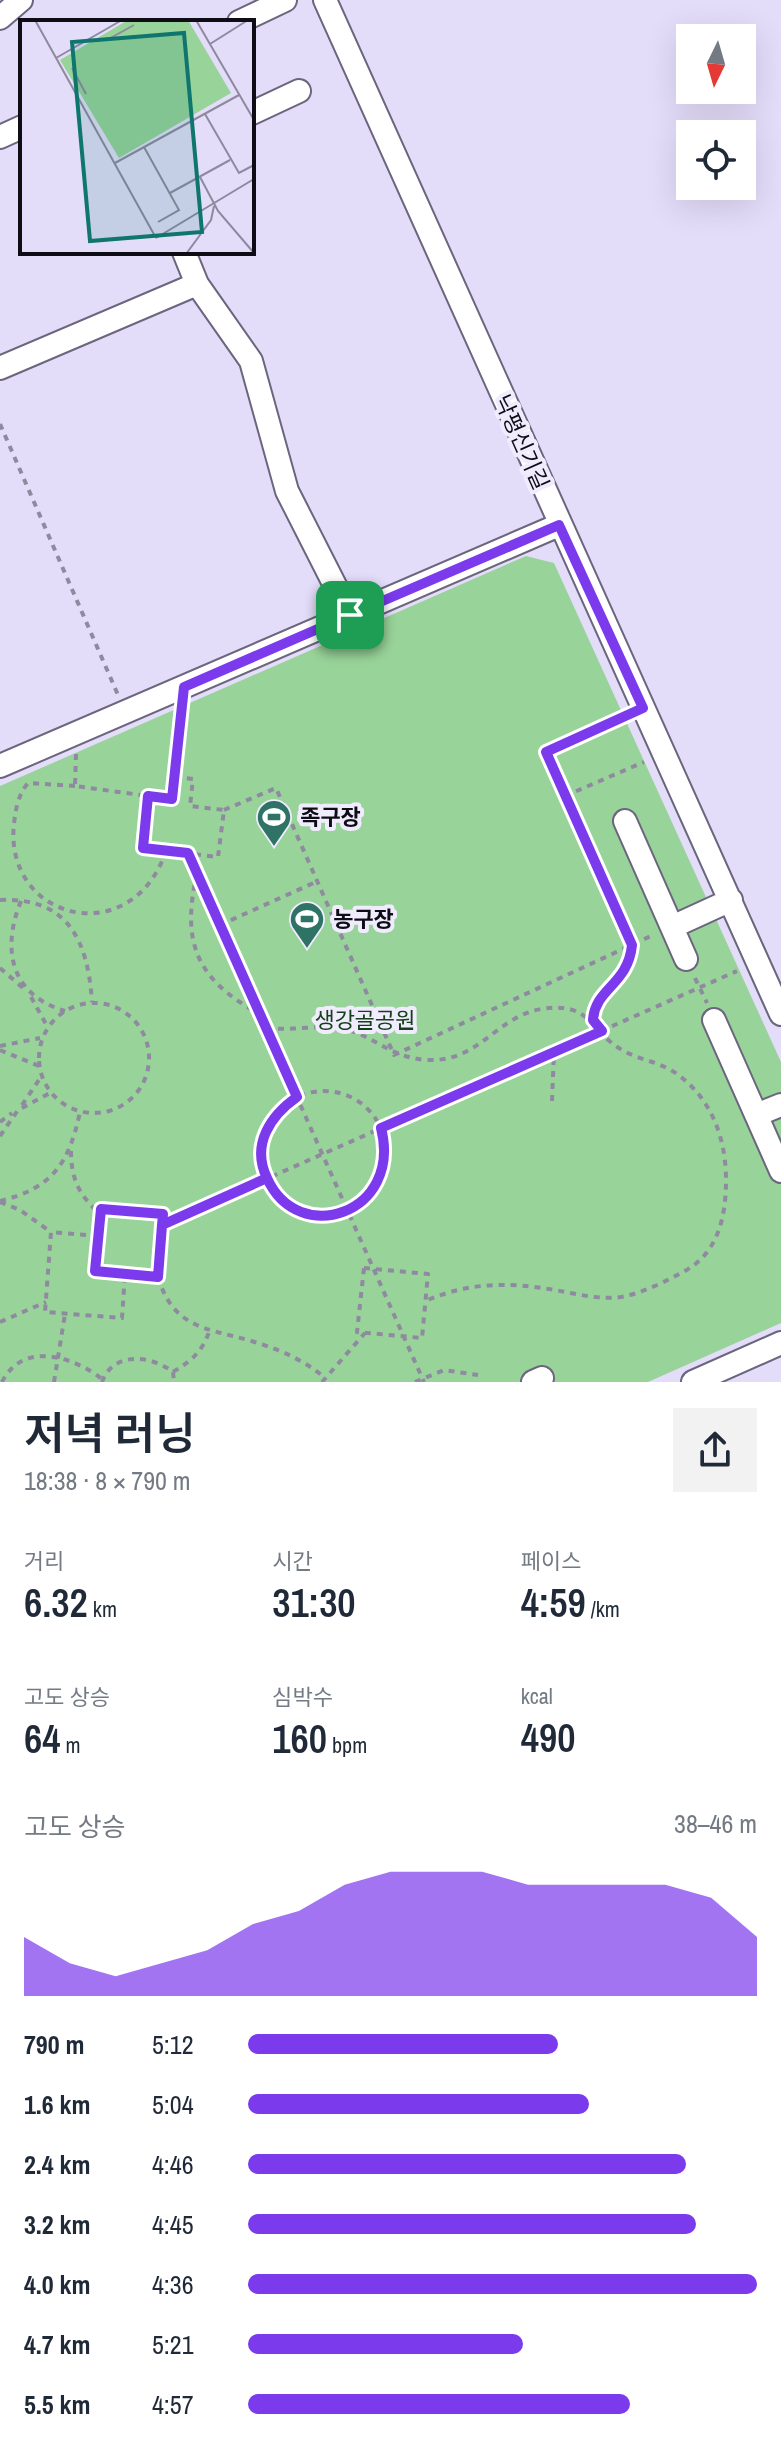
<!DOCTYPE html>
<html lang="ko">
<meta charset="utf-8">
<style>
body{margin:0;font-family:"Archivo Narrow","Noto Sans KR",sans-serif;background:#f2f2f3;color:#1f2937;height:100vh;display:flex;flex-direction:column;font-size:30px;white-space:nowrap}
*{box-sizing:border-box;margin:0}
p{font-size:26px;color:#747a83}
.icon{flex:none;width:44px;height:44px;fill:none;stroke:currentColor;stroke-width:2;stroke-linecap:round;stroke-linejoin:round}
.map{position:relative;height:1382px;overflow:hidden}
.sheet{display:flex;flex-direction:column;background:#fff;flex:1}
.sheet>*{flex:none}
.needle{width:52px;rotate:185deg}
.controls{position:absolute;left:676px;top:24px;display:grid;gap:16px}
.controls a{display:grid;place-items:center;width:80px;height:80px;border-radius:0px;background:#fff;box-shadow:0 8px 32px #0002;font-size:40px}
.pin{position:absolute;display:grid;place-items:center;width:68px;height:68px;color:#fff;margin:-34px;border-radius:16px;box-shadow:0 4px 12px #0006}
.round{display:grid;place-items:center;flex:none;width:84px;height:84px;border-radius:0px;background:#f2f2f3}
.head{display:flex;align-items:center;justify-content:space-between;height:136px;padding:0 24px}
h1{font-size:44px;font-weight:600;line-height:60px}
.metrics{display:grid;grid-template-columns:repeat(3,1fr);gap:12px;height:136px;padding:8px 24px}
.metrics div{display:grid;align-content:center}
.metrics b{font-size:40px;font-weight:600}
.metrics small{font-size:22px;font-weight:400}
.metrics p{font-size:22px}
.chart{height:224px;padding:16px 24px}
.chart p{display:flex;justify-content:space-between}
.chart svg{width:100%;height:144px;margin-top:8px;fill:#7c3aed;opacity:.7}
ul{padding:0 24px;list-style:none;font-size:26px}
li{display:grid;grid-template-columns:128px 96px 1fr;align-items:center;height:60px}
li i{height:20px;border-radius:10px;background:#7c3aed}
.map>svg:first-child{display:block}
.green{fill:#98d399}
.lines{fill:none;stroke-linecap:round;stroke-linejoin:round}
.minor-casing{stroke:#6b657e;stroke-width:26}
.path{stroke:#8f8a9f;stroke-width:4;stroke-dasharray:6 6;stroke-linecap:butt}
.minor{stroke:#fff;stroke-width:22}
.route-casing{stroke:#fff;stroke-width:16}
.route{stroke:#7c3aed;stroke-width:10}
.labels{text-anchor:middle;stroke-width:8;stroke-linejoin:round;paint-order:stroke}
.street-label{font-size:22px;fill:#0e0c15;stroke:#f0ecfe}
.poi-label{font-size:22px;font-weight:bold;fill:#0e0c15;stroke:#f0ecfe;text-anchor:start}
.park-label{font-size:22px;fill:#144018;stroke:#f0ecfe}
.inset-road{fill:none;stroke:#8e899e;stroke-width:2}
.view{fill:#0f766e;fill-opacity:0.15;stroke:#0f766e;stroke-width:4}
.inset-edge{fill:none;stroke:#0e0c15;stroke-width:4}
</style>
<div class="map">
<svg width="781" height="1382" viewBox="0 0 781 1382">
<rect width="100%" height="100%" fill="#e4ddfa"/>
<path class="green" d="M526,556l28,7 227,499v261l-133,59h-648v-596z"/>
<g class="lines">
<g class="minor-casing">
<path id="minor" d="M325,0l456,1014
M0,18l21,-18
M239,22l46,-22
M252,113l47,-22
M0,137l22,-10
M184,252l13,32 54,77 36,130 63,124
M0,368l197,-84
M0,766l559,-241
M625,821l61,138
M672,927l59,-27
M714,1020l67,151
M756,1115l25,-10
M533,1382l9,-4
M693,1382l88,-39"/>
</g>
<path class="path" d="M0,424l118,271
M76,754l-1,32 73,10
M175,777l18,2 -3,27 34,4 -6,47 -75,-9 5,-52 24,3z
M175,777l6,-68
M75,786l-47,-3c-10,12 -12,25 -14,40 -11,98 118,129 152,28
M565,796l79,-34
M224,810l52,-22 118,267 257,-119
M188,853l236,529
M197,873c-16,69 -1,106 61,140
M0,900c69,-3 88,42 92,102
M21,901c-20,49 -10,94 44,110
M220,925l98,-44
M0,968l23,20
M695,978l12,25
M31,997l16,29
M39 1058a55 55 0 1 1 110 0a55 55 0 1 1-110 0Z
M593,1020c3,-31 35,-38 39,-75l-86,-193 78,-36
M266,1028c24,3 49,-3 72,0 36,5 49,30 90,32 51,2 68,-43 113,-51 51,-8 48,22 81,41 17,10 39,12 55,24 35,25 49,65 49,106 0,37 -8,74 -43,92 -19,10 -40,21 -62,25 -22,3 -44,-3 -66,-7 -47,-8 -85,-8 -130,11
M0,1046l40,-8
M0,1050l39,16
M262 1153a62 62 0 1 1 124 0a62 62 0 1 1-124 0Z
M552,1101l2,-49
M22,1105l19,-28
M0,1122l12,-9
M0,1136l18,-26 32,-17
M71,1151c0,28 8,44 29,63
M0,1201c53,-13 69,-38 80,-89
M0,1202l20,8 31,22
M101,1209l62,5 -5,63 -63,-6z
M162,1225l575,-254
M98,1236l-47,-4 -6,80 77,6 3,-44
M364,1268l64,6 -6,64 -65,-6z
M158,1277c15,50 46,51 90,63 28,8 55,19 77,38
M0,1322l46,-20
M173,1372c18,-11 29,-20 36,-40
M2,1382c21,-42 72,-25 100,-3
M54,1382l11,-68
M102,1382c11,-31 49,-27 71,-10l1,10
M322,1382l43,-49
M415,1382l29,-12 34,5"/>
<use href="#minor" class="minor"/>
</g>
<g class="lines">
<g class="route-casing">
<path id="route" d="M350,615l-166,72 -12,112 -24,-3 -5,52 45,5 109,244c-27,19 -46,48 -30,81l-105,47 -4,52 -63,-6 6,-62 62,5 -1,11 105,-47c31,70 136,36 114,-50l221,-97 -9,-11c2,-32 35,-35 39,-75l-86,-193 97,-44 -84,-183 -209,90"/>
</g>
<use href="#route" class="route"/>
</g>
<defs>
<g id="stadium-pin" transform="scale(1.8)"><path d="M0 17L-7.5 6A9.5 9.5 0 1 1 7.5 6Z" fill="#2f7366" stroke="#f0ecfe"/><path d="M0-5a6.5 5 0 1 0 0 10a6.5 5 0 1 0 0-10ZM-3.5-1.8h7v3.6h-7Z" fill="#fff"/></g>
</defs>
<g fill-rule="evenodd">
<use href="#stadium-pin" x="274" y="817"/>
<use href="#stadium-pin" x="307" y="919"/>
</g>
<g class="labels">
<g class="street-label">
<text transform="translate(522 442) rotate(66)" y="8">낙평신기길</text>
</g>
<g class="poi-label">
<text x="300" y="825">족구장</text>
<text x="333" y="927">농구장</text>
</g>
<g class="park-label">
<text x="365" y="1028">생강골공원</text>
</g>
</g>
<g transform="translate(20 20)">
<rect width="234" height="234" fill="#e4ddfa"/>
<path d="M108,0h60l43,73 -112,65 -59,-98z" fill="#98d399"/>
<path class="inset-road" d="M15,0l121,218M176,0l58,100M87,20l27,-15M190,24l38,-24M36,38l66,-38M52,48l14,26M185,94l34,59 15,-8M124,127l35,63 -21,12M95,143l124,-68M180,157l18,34 36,42M150,173l60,-33M136,218l98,-59M166,234l25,-34 3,-14"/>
<path class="view" d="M164,13l18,199 -112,9 -18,-199z"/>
<rect width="234" height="234" class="inset-edge"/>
</g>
</svg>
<div class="controls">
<a><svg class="needle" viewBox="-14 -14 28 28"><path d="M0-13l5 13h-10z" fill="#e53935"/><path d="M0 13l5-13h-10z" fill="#747a83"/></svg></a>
<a><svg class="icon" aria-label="locate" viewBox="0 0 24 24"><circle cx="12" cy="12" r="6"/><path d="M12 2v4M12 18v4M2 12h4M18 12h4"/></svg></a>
</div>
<div class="pin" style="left:350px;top:615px;background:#1e9e55"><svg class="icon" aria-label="arrive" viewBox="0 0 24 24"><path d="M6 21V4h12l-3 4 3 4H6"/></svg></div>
</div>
<section class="sheet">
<div class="head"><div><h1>저녁 러닝</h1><p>18:38 · 8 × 790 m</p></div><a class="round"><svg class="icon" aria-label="share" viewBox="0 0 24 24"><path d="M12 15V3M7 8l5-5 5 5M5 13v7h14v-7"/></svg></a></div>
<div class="metrics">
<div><p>거리</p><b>6.32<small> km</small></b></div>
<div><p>시간</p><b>31:30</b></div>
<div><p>페이스</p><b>4:59<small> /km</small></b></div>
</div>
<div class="metrics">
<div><p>고도 상승</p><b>64<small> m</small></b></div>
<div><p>심박수</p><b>160<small> bpm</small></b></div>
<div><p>kcal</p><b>490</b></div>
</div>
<div class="chart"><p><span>고도 상승</span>38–46 m</p>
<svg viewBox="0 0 160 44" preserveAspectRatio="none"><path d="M0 44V26L10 34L20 38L30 34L40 30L50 22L60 18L70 10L80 6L90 6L100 6L110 10L120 10L130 10L140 10L150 14L160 26V44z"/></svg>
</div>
<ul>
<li><b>790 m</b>5:12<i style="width:61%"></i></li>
<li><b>1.6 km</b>5:04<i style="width:67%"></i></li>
<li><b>2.4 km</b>4:46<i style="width:86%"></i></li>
<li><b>3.2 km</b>4:45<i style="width:88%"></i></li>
<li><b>4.0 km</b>4:36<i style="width:100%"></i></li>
<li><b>4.7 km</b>5:21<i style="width:54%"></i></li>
<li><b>5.5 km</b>4:57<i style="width:75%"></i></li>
</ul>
</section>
